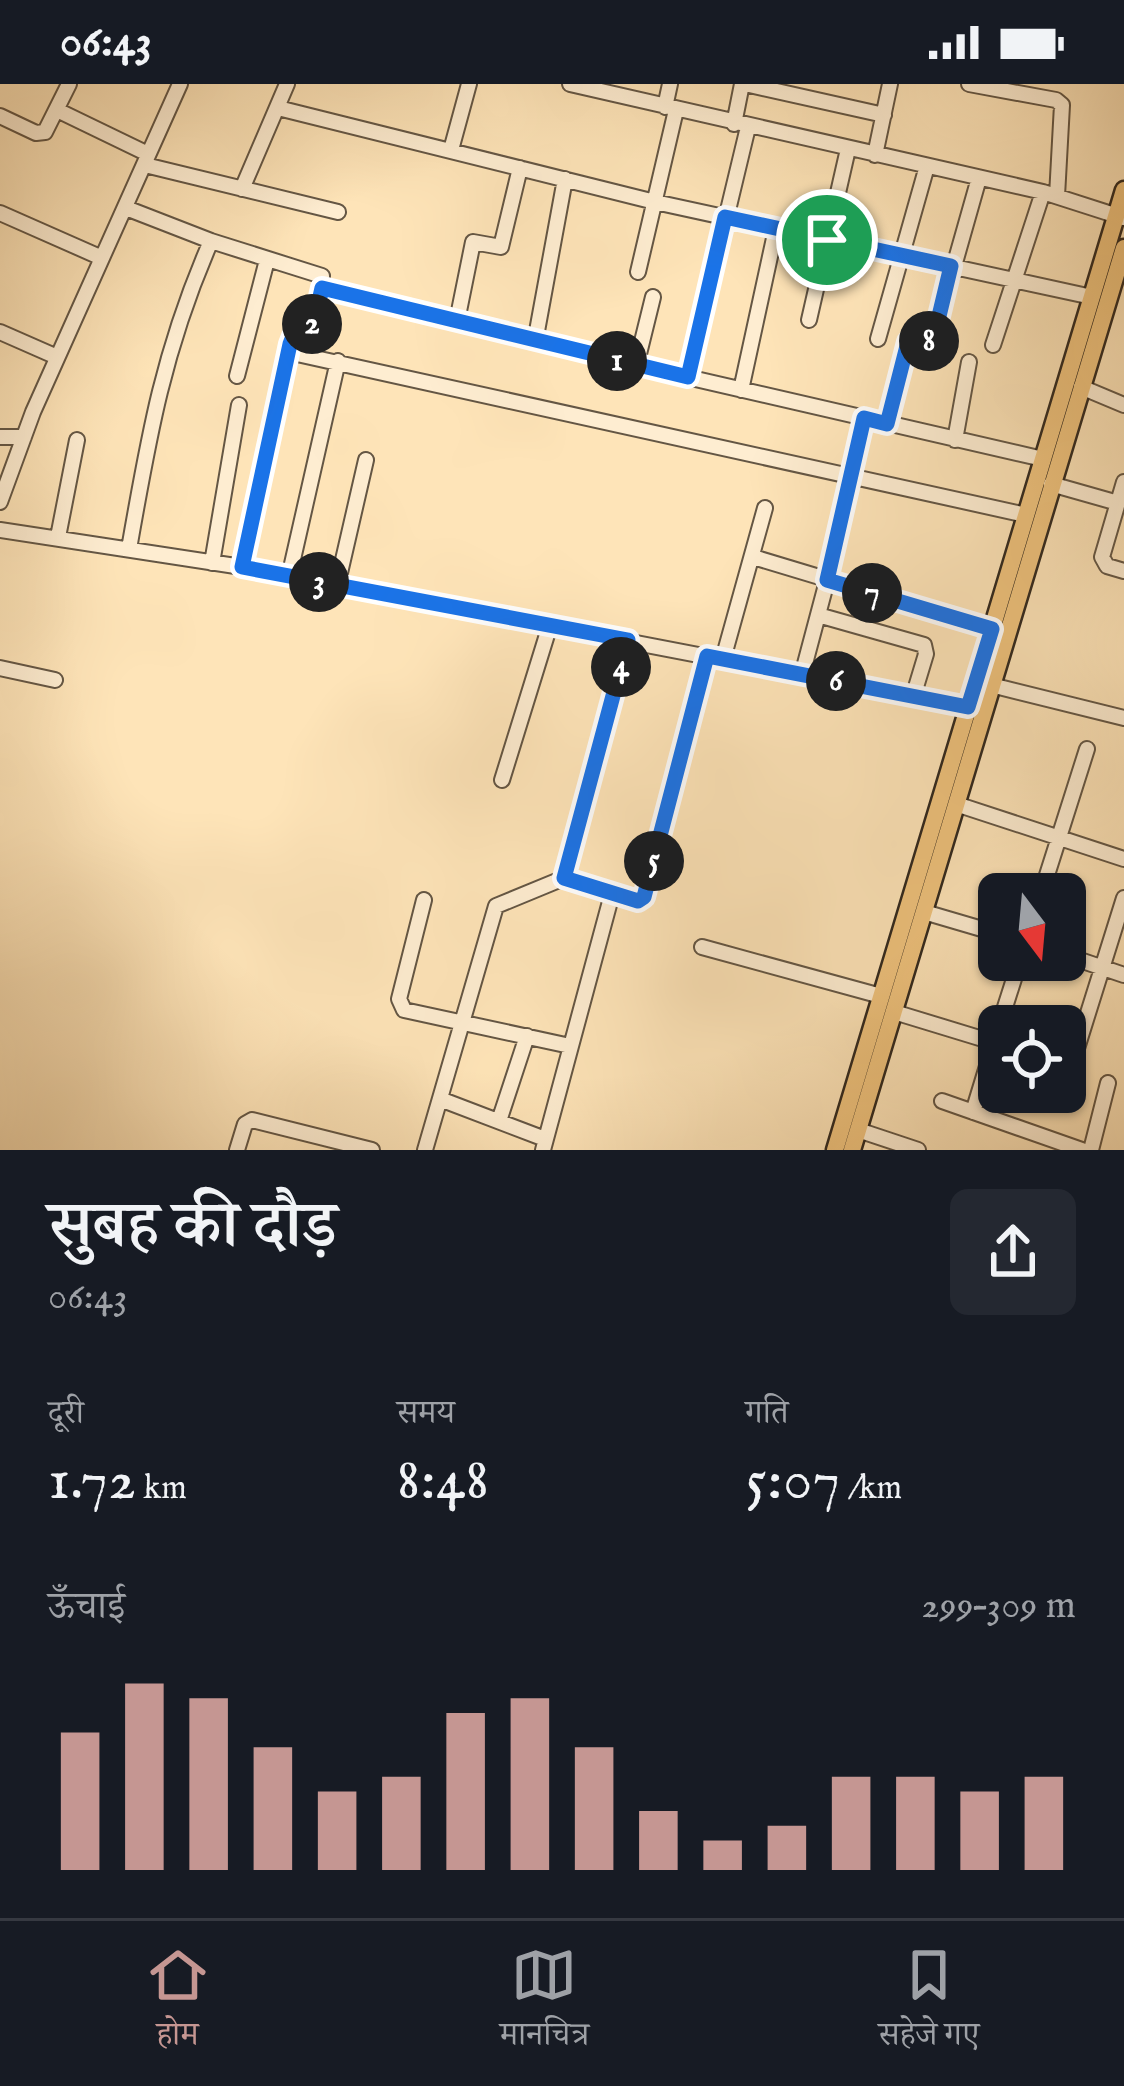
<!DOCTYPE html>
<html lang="hi">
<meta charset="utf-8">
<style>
body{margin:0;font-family:"IM FELL English","Noto Serif Devanagari",serif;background:#242831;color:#f1f3f6;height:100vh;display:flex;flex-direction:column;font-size:45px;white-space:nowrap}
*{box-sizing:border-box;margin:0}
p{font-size:39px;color:#9ea1a6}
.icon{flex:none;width:66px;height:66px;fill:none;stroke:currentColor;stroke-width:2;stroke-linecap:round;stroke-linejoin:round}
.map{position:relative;height:1066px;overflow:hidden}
.side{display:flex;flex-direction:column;background:#171b24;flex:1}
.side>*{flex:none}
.needle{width:78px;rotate:164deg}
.buttons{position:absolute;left:978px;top:789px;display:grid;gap:24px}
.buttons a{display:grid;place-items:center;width:108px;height:108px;border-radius:18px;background:#171b24;box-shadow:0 3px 9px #0004;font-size:60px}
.pin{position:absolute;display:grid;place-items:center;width:102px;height:102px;color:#fff;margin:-51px;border:6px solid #fff;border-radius:50%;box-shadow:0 3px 12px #0007}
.km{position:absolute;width:60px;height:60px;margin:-30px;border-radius:50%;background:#222;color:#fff;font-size:33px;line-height:60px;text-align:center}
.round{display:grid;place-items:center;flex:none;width:126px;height:126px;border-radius:18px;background:#242831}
.head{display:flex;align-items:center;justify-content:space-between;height:204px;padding:0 48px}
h1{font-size:66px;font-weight:600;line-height:90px}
.figures{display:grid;grid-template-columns:repeat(3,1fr);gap:18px;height:204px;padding:12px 48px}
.figures div{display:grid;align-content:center}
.figures b{font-size:60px;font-weight:600}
.figures small{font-size:33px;font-weight:400}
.figures p{font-size:33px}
.chart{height:336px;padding:24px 48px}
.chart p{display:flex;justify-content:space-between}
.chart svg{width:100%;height:216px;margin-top:12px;stroke:#c59692;stroke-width:6}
.status{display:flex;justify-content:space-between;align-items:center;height:84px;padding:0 60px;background:#171b24;direction:ltr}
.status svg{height:33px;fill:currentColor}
.menu{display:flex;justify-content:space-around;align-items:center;height:168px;border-top:3px solid #363941;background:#171b24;font-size:33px;color:#9ea1a6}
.menu a{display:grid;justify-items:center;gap:6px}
.menu .selected{color:#c59692}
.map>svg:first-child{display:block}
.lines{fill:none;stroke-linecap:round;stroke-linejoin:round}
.minor-casing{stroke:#645644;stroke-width:18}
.major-casing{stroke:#30271d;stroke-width:21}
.minor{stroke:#feedd1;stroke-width:14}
.major{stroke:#efc27c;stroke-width:16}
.route-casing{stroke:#fff;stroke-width:24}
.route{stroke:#1a73e8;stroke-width:15}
</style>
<div class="status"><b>06:43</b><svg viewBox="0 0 49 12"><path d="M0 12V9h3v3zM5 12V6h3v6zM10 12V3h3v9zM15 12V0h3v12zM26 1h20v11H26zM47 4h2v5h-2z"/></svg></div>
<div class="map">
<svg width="1124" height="1066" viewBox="0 0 1124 1066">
<rect width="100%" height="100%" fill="#fee4b8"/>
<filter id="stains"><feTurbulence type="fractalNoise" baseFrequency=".00167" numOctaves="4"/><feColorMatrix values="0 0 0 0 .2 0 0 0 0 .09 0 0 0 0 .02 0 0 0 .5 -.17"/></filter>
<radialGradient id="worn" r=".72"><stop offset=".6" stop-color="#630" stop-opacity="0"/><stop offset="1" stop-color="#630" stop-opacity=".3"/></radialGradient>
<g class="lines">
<g class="minor-casing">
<path id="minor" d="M570,0l473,108 81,26
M745,0l139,31
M969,0l87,16 6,5 -5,91
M665,23l5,-23
M278,24l377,94 437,95
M57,26l91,44
M0,32l36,17 9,-1 24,-48
M734,40l8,-40
M451,66l18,-66
M875,71l15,-71
M145,81l193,47
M242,105l45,-105
M126,124l85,33 111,35 -7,44 -18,6 -7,17 -48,224
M0,129l102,45
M638,188l38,-162
M323,204l212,54 508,117
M809,236l39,-171
M457,237l16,-79 28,5 19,-79
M0,248l57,25
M878,255l49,-173
M535,258l30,-163
M993,261l50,-153
M288,268l738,163
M636,282l17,-69
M237,292l30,-116
M688,293l60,-250
M1081,303l43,18
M741,306l35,-161
M887,340l21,-82 26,-5 45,-159
M0,353h24
M955,356l14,-78
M1124,398l-22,75 5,9 17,5
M1051,400l67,19
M0,418l33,-90 147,-328
M0,446l242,37 731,141
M58,453l19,-97
M129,465c20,-115 35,-201 82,-308
M753,473l239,72
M212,479l27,-158
M289,493l49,-216
M337,502l29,-126
M818,531l106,30 2,9 -13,43
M723,575l42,-151
M0,584l55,12
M802,591l34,-128 28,-129
M991,601l133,33
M502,696l48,-155
M956,720l168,55
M564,794l64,-237
M1041,810l46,-145
M424,816l-25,99 5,11 166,36
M924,828l75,22
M702,863l179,49
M1065,871l59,20
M894,928l105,32
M999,942l21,-66
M1065,979l9,-5 50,-160
M440,1015l105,40
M942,1017l140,49
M973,1028l26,-85
M499,1037l28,-85
M858,1046l60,20
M237,1066l8,-26 7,-4 120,30
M425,1066l71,-244 68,-28 74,23 6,-4 63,-241
M543,1066l69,-256
M1091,1066l17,-67"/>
</g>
<g class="major-casing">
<path id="major" d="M835,1066l289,-960
M852,1066l272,-902"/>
</g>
<use href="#minor" class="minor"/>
<use href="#major" class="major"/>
</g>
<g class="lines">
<g class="route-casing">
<path id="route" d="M725,133l226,49 -17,71 -26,5 -21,82 -23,-6 -37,162 165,49 -24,78 -261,-51 -63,241 -6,4 -74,-23 64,-238 -386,-73 48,-223 7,-18 17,-3 8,-35 366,89z"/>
</g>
<use href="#route" class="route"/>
</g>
<rect width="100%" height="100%" filter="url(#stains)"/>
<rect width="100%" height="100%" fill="url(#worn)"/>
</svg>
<div class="buttons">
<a><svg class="needle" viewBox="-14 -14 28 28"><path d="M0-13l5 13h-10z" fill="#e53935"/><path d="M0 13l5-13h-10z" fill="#9ea1a6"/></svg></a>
<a><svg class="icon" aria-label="locate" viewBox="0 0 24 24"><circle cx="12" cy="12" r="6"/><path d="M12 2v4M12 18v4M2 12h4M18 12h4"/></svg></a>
</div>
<div class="pin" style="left:827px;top:156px;background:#1e9e55"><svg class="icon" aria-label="arrive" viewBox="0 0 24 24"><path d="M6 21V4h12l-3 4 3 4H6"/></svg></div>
<b class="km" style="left:617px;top:277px">1</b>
<b class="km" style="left:312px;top:240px">2</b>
<b class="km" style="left:319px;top:498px">3</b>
<b class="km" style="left:621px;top:583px">4</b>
<b class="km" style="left:654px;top:777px">5</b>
<b class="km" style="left:836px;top:597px">6</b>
<b class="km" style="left:872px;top:509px">7</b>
<b class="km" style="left:929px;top:257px">8</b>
</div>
<section class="side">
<div class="head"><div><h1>सुबह की दौड़</h1><p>06:43</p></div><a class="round"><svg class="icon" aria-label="share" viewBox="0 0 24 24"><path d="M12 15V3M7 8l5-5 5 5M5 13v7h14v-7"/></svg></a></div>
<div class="figures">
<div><p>दूरी</p><b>1.72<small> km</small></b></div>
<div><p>समय</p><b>8:48</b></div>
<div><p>गति</p><b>5:07<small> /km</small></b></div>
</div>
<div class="chart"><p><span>ऊँचाई</span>299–309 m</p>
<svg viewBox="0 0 160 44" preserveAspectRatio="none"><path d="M5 44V16M15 44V6M25 44V9M35 44V19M45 44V28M55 44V25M65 44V12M75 44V9M85 44V19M95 44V32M105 44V38M115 44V35M125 44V25M135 44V25M145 44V28M155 44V25"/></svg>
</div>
</section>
<nav class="menu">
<a class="selected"><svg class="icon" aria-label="home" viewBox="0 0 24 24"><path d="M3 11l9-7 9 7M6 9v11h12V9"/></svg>होम</a>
<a><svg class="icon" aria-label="map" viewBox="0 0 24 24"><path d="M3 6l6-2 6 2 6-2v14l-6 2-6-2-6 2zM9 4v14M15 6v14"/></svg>मानचित्र</a>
<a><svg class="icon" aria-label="saved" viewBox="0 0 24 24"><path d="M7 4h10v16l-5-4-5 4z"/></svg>सहेजे गए</a>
</nav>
